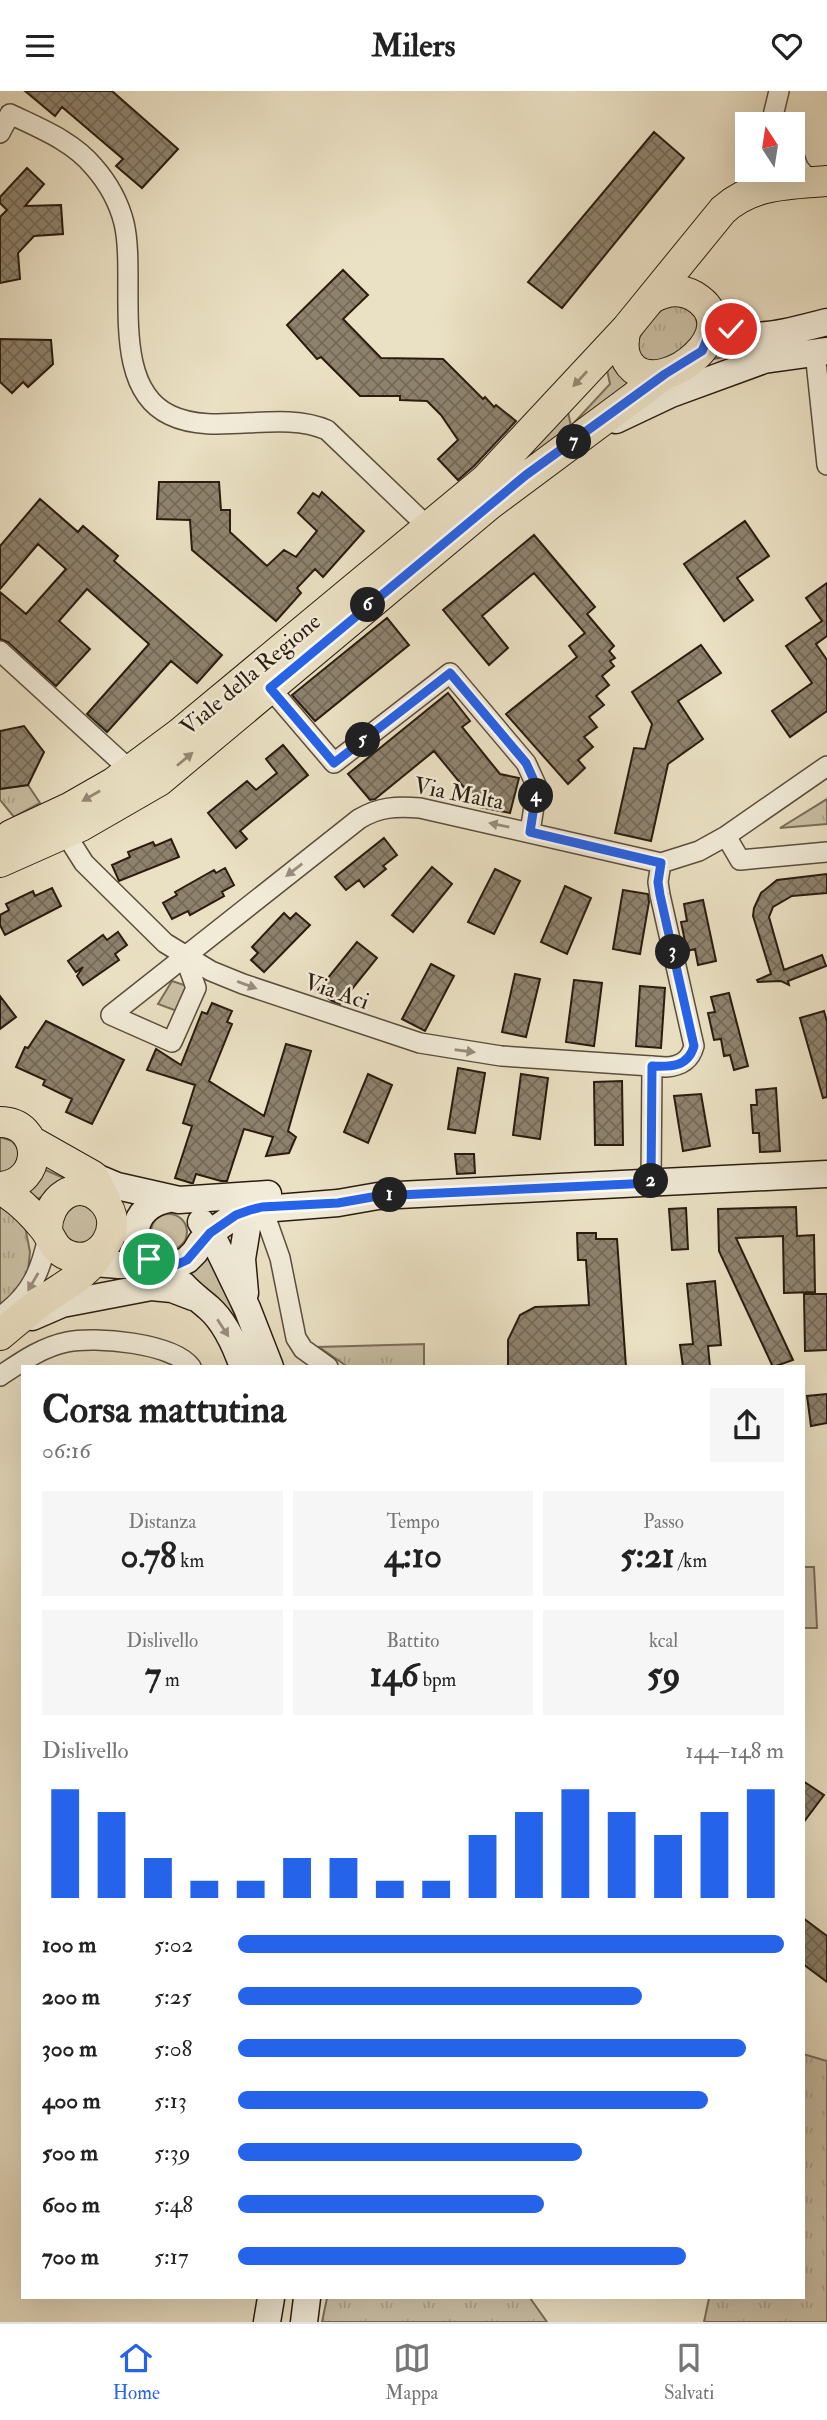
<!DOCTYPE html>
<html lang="it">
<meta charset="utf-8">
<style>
body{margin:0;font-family:"IM FELL Double Pica",serif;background:#f6f6f6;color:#222;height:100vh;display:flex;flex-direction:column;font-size:26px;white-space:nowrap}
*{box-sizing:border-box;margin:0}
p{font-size:23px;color:#767676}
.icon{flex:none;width:38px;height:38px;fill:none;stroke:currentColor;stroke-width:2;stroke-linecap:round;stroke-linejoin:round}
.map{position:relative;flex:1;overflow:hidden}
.details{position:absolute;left:21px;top:1274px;width:784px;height:934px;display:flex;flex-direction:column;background:#fff;border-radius:0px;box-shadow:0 7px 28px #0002}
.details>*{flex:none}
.needle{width:46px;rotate:348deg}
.fabs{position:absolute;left:735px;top:21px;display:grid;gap:14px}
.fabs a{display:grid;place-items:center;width:70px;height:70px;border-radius:0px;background:#fff;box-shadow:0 7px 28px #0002;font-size:35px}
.pin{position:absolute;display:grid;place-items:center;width:60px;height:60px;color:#fff;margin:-30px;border:4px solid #fff;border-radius:50%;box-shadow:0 2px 7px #0007}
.km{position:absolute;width:35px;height:35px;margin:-18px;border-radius:50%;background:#222;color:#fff;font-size:19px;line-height:35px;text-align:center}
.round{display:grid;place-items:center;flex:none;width:74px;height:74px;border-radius:0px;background:#f6f6f6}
.overview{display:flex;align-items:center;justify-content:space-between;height:119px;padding:0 21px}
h1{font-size:38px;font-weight:800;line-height:52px}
.figures{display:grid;grid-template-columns:repeat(3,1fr);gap:10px;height:119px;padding:7px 21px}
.figures div{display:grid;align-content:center;border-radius:0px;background:#f6f6f6;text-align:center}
.figures b{font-size:35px;font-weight:800}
.figures small{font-size:19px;font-weight:400}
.figures p{font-size:19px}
.chart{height:196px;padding:14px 21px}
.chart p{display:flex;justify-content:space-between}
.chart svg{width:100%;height:126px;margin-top:7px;stroke:#2563eb;stroke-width:6}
ul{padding:0 21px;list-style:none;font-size:23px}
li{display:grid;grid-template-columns:112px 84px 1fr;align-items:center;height:52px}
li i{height:18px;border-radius:9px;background:#2563eb}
header{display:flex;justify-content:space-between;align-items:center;height:91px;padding:0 21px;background:#fff;font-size:32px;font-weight:800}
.tab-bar{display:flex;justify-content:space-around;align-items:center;height:98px;border-top:2px solid #e0e0e0;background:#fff;font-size:19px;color:#767676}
.tab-bar a{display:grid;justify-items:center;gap:4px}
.tab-bar .current{color:#2563eb}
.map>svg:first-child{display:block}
.grass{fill:url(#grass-tufts);stroke:#7a6e5a;stroke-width:2}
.garden{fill:#cabfa4;stroke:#7a6e5a;stroke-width:2}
.building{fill:url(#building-cross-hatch);stroke:#2b1c0f;stroke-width:2}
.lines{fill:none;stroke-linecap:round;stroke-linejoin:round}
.street-casing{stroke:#5b4d3c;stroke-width:22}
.secondary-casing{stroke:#2b1c0f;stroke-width:29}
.primary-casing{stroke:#2b1c0f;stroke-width:32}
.street{stroke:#f1ebd8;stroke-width:19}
.secondary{stroke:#f1ebd8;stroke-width:26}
.primary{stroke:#eae0c3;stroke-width:30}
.oneway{fill:#948872}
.oneway2{fill:#988e7e}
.route-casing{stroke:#fff;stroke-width:14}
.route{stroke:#2563eb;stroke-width:9}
.labels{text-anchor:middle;stroke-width:5;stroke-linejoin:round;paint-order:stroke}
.street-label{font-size:23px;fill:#2b1c0f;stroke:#f1ebd8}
</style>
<header><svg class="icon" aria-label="menu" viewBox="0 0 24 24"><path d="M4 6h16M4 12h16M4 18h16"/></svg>Milers<svg class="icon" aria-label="heart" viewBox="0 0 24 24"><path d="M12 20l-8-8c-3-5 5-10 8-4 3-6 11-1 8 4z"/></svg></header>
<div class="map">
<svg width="827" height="2231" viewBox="0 0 827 2231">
<defs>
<pattern id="grass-tufts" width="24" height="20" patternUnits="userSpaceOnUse" patternTransform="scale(1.75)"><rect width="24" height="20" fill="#cabfa4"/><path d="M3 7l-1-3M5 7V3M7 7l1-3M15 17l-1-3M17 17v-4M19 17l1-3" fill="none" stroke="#aea48c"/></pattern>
<pattern id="building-cross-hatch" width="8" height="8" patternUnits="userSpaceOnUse" patternTransform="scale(1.75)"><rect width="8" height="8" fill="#8e826d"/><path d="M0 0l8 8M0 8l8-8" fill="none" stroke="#746a58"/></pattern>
</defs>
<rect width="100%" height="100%" fill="#eae0c3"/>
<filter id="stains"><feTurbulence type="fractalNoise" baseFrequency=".00286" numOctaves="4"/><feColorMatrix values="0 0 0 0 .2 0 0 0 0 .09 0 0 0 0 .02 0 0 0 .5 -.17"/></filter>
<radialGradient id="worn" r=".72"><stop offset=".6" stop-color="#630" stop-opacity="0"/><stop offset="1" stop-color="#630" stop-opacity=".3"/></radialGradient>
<path class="grass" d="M674,212l20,8 6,23 -38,30 -23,-6 -3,-15c8,-14 22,-35 38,-40z
M724,242l42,17 -53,9z
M614,267l21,27 -160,122 93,-95 3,14 39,-42 -4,-19z
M28,694l12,18 -26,14 -14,-17v-11z
M827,708v25l-47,4z
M172,890l18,6 -13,24 -19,-7z
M0,1110l24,20 6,31 -2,18 -7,17 -21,18z
M424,1253v23h-76l-29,-20z
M803,1963l24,7v261h-123l5,-24h94z
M327,2207h203l17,24h-225z"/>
<path class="garden" d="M0,1046l12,4 8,10 -6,18 -14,5z
M41,1077l25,11 -9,8 -21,13 -10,-11z
M81,1112l14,4 7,26 -23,13 -17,-12c-2,-18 2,-25 19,-31z
M151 1141a18 18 0 1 1 36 0a18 18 0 1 1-36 0Z
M210,1161l31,79c-16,-28 -29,-36 -55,-54z
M803,1476h11l3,61h-14z"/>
<path class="building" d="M25,0h87l66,58 -36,39 -26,-22 7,-7 -61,-52 -7,9z
M654,41l30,26 -122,150 -34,-26z
M27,77l17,16 -19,22 36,-1 2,29 -29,2 -16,17 2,26 -20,4v-66l7,-7 -7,-7v-6z
M343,179l25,25 -25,24 38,39 62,1 40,40 2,-2 9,10 2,-2 20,16 -42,45 -16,14 -20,-21 20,-19 -17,-25 -14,-14 -27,-1v-4h-40l-39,-39 -4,2 -30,-34z
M0,248l51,1 2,24 -25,23 -5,-5 -11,11 -12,-11z
M159,391h60l2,28h9v22l37,34 17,-16 12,7 21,-26 -19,-18 15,-20 6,4 3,-5 42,39 -41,46 -8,-8 -18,19 4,5 -25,28 -84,-71 -2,-30 -33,-1z
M40,408l38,33 5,-6 35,30 -4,5 108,94 -25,28 -26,-22 -64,71 -20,-18 62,-70 -62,-55 -28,32 31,28 -34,37 -48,-44 -8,-3v-47l26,22 40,-45 -28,-25 -38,45v-43z
M745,430l24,35 -32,22 16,22 -29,21 -40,-57z
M534,444l61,72 -8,7 27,32 -5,5 6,7 -5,3 4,5 -12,10 7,9 -13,11 8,9 -15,12 8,10 -13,10 9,10 -15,13 7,8 -17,16 -62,-70 71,-57 -8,-11 16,-13 -51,-60 -52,43 26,32 -19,17 -46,-55z
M827,492v53l-11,8 11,16v51l-37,26 -18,-26 40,-28 -26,-37 36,-25 -16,-23z
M387,527l22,27 -94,76 -23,-26z
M701,554l20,28 -43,28 25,38 -35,25 -17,77 -36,-8 19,-85 11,1 7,-25 -20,-32z
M448,602l22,28 -8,6 38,47 19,4 -9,35 -30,-6 -46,-56 -59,48 -5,1 -22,-26z
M24,635l20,26 -16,33 -28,4v-58z
M283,654l25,30 -68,56 7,8 -11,9 -28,-35 39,-32 9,9 21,-17 -11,-14z
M384,747l13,17 -14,11 3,3 -22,18 -5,-7 -13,10 -11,-13z
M171,748l8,18 -60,24 -7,-16 18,-8 -2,-5 25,-10 2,4z
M432,776l20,17 -39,48 -21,-17z
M225,777l9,17 -12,7 2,4 -34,19 -2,-4 -16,8 -9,-16 14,-8 -2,-3 39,-22 2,3z
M495,778l25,12 -26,53 -26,-12z
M827,783v19l-35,3 -19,11 -4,10 15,53 38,-15 4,11 -38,15 1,4 -8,-4 -23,1 -1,-2 14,-6 -18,-58 1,-8 7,-15 16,-13z
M565,795l26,12 -24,56 -26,-12z
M52,797l9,18 -56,29 -5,-10v-10l9,-5 -3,-6 27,-13 2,5z
M623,799l25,4 1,8 -9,52 -27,-5z
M703,809l13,61 -18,4 -3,-16 -8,2 -6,-29 6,-1 -3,-17z
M284,822l6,6 6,-6 14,12 -46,47 -13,-12 7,-7 -6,-6z
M118,841l9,13 -12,9 4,6 -36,25 -6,-9 6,-9 -7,5 -8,-11 35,-26 4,5z
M357,851l20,16 -37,46 -8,-3 -14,-11z
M431,873l23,12 -29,55 -23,-12z
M515,883l25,5 -14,58 -24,-5z
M574,889l28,3 -8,63 -28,-4z
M640,895l25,2 -4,60 -25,-2z
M729,902l19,73 -14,4 -4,-15 -6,1 -3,-17 -7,1 -6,-27 7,-1 -4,-15z
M0,905l16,21 -16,12z
M212,912l20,8 -5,11 5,2 -23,57 55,35 22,-72 25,7 -23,80 8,6 -7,16 -23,3 7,-19 -29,-8 -17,52h-6l-25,-7 -3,9h-2l-16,-5 17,-52 -9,-3 12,-38 -48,-15 9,-21 25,16 21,-53 5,2z
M824,920l3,11v75l-4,1 -23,-80z
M46,930l78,39 -32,64 -26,-12 6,-13 -29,-14 2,-5 -29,-13 9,-20 3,1z
M458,977l27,5 -10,60 -27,-4z
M368,983l24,11 -24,58 -24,-11z
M521,983l27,4 -8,61 -27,-4z
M622,990l1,64h-28l-1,-63z
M776,997l4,63 -20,1 -1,-19h-6l-2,-28h6l-1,-15z
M701,1003l9,52 -27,5 -9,-55z
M455,1063h19l1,19 -18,1z
M796,1116l1,29 17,-1 1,57 -31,1 -1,-57 -47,2 57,122 -20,7 -54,-116 -1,-42z
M686,1117l2,41 -16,1 -3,-41z
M577,1142h19v6h21l9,128h-118v-27l12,-25 15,-8 54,-2 -3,-45h-8z
M715,1190l6,64 -13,1 2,21h-27l-3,-22 13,-1 -6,-60z
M804,1203h23v56l-22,1z
M827,1303v29l-16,3 -4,-30z
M803,1690l21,14 -21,28z
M803,1827l24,18v46l-24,-18z"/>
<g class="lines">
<g class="street-casing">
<path id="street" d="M771,33l8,-33
M0,42l10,-19c29,14 63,27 84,53 14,16 25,36 30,56 13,55 -16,163 46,192 45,22 110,-6 157,15l101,97
M793,62l5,14 12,15
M815,261l12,113
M0,560l130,119
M270,597l64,75 116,-90 76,90 11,24 -7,45
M65,742l19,30 81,80 46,28 32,13 177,59 81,13 165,11c14,-1 24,-6 28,-21l-34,-151 -2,-13 3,-19
M726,745l14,24 87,-8
M185,866l11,31 -24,54 -61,-27 248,-196c20,-12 37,-13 61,-11l241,55 38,-12 27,-15 101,-70
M651,1092l1,-117
M262,1116l18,51 16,80 7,11 25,18
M5,1222c27,-20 36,-44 43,-76
M0,1285c21,-14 42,-29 67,-34 28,-6 106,1 124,25"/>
</g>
<g class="secondary-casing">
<path id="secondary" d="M712,224c11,8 21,16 34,19 19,6 60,-7 81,-12
M748,271l79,-11
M616,329l55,-26 93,-34
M93,1085l24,10 62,14 89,-6
M201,1131l15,22 31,64 23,59
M75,1167l19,5 25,2h57l11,-5 8,-8 6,-10 9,-9 26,-18 14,-5 88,-7 40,-7 449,-22
M160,1173c-36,-17 -30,-58 9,-65
M183,1194c8,9 17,15 26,23 16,14 27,39 34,59
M245,1202l-3,-34 8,-49
M32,1226l30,-13 89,-17 21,2 21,8
M267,2231l4,-24
M304,2231l3,-24"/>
</g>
<g class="primary-casing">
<path id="primary" d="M652,207c13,-7 28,-10 42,-2 55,33 -28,100 -60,73 -12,-10 -12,-26 -8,-40l97,-119c30,-27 66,-26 104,-29
M11,744l60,-28 42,-24 67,-50 306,-254 140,-150
M0,771l81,-36 78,-45 330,-276 176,-131
M0,1031c43,0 45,61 0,65
M31,1050l62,35 12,24
M0,1098c18,10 31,23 44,39 8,10 9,21 23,27 33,14 60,-29 36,-54 -25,-26 -57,-2 -56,30
M0,1244c13,-11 26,-22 39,-32 24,-17 48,-27 63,-54"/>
</g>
<use href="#street" class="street"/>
<use href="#secondary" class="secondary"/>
<use href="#primary" class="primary"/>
</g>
<defs><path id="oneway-solid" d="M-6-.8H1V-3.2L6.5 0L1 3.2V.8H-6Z" transform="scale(1.75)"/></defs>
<g class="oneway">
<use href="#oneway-solid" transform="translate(580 288) rotate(133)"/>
<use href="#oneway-solid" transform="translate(185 668) rotate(-40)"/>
<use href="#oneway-solid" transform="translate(91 705) rotate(150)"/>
</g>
<g class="oneway2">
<use href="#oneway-solid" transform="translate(499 734) rotate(-168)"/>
<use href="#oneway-solid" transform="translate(294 779) rotate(142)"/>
<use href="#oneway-solid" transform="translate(247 894) rotate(20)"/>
<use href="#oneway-solid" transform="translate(465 960) rotate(8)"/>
<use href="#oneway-solid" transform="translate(33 1191) rotate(120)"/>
<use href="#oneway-solid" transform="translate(223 1237) rotate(57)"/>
</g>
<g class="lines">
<g class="route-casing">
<path id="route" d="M149,1168l16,6h11l11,-5 23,-27 26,-18 14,-5 12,-3 76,-4 40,-7 273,-13 1,-117c19,1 36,1 42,-20l-34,-151 -2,-13 3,-19 -131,-31 7,-45 -11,-24 -76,-90 -116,90 -64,-75 256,-213 139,-101 37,-23 10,-23v-13l19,14"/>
</g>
<use href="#route" class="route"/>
</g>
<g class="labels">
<g class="street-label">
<text transform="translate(250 583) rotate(-40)" y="8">Viale della Regione</text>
<text transform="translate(459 702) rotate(11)" y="8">Via Malta</text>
<text transform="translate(337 900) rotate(19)" y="8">Via Aci</text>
</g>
</g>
<rect width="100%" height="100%" filter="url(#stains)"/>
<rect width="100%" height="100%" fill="url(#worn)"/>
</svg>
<div class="fabs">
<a><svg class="needle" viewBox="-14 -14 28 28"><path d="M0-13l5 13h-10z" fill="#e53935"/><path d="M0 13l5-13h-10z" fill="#767676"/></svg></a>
</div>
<div class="pin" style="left:149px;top:1168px;background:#1e9e55"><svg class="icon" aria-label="arrive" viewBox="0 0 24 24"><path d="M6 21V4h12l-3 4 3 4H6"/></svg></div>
<div class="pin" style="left:731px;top:238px;background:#d93025"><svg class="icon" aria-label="check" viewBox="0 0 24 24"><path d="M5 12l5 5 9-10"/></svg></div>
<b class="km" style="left:390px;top:1104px">1</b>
<b class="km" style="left:651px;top:1090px">2</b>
<b class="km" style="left:673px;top:861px">3</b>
<b class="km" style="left:536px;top:705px">4</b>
<b class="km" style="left:363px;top:649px">5</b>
<b class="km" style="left:368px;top:514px">6</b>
<b class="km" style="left:574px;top:351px">7</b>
<section class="details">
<div class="overview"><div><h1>Corsa mattutina</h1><p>06:16</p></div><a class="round"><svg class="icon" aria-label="share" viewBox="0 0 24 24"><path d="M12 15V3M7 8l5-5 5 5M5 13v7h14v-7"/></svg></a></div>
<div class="figures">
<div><p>Distanza</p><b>0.78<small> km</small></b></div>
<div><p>Tempo</p><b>4:10</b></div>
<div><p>Passo</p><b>5:21<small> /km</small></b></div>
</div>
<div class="figures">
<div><p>Dislivello</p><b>7<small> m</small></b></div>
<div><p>Battito</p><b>146<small> bpm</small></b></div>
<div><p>kcal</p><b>59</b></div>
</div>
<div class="chart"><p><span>Dislivello</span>144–148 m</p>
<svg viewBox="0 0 160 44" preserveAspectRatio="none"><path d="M5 44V6M15 44V14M25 44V30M35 44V38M45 44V38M55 44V30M65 44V30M75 44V38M85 44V38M95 44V22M105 44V14M115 44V6M125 44V14M135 44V22M145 44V14M155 44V6"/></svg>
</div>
<ul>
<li><b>100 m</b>5:02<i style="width:100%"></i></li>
<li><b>200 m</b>5:25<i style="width:74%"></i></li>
<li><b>300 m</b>5:08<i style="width:93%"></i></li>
<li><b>400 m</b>5:13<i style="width:86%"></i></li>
<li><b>500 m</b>5:39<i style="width:63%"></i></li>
<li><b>600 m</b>5:48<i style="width:56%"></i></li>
<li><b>700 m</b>5:17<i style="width:82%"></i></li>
</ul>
</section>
</div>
<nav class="tab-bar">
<a class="current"><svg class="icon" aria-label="home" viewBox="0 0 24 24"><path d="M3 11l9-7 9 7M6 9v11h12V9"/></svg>Home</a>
<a><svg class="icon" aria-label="map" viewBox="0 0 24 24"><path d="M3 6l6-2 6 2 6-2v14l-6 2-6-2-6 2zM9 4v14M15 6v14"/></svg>Mappa</a>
<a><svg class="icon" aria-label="saved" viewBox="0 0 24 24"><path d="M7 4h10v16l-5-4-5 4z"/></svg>Salvati</a>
</nav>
